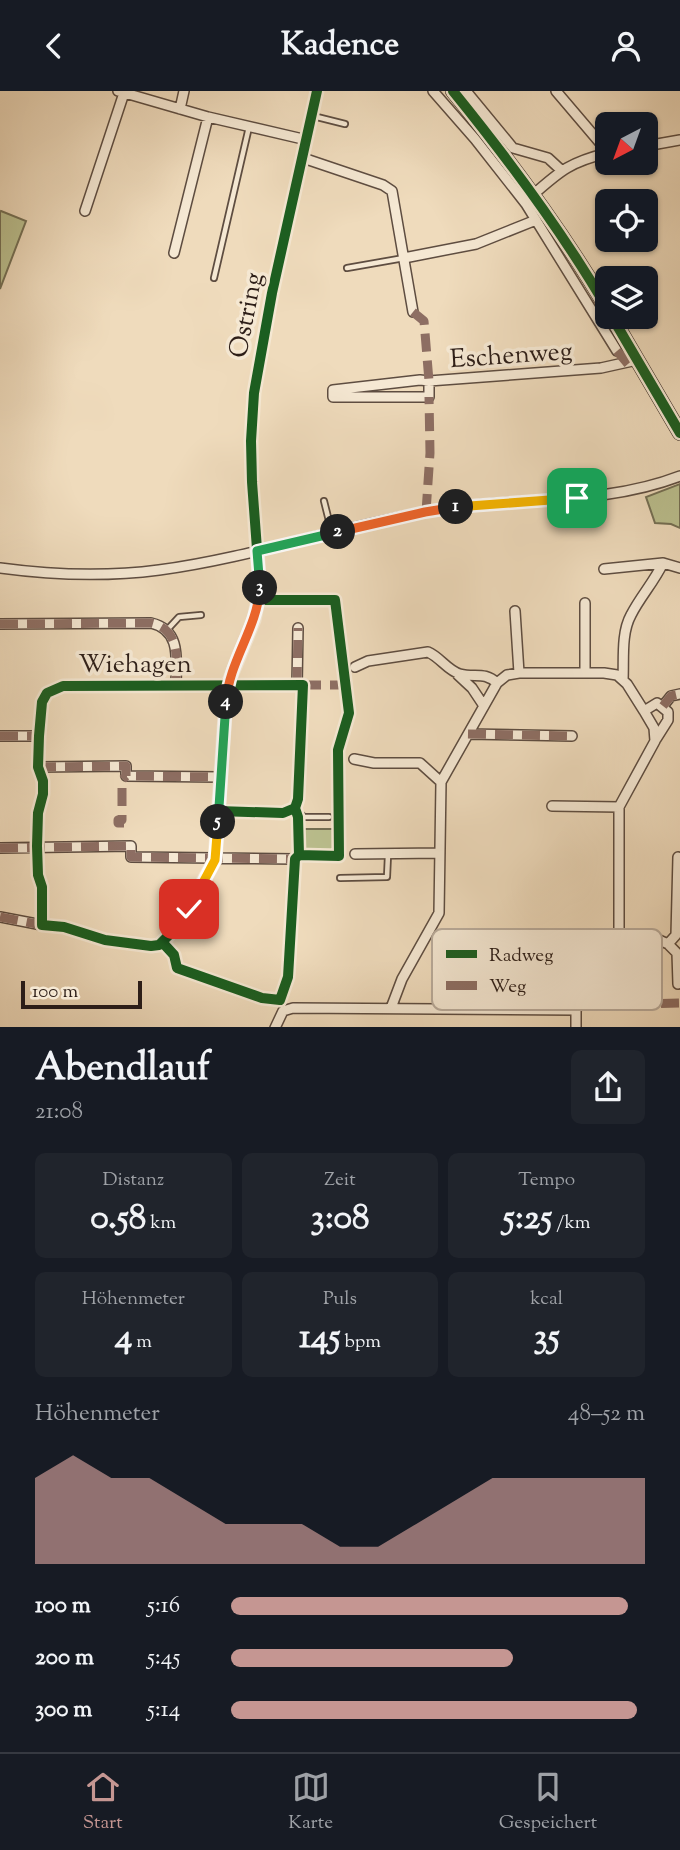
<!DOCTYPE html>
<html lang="de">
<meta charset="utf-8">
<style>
body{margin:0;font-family:"Sorts Mill Goudy",serif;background:#20242c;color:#f1f3f6;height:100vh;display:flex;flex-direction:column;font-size:26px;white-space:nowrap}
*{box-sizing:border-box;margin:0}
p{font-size:23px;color:#9ea1a6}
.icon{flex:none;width:38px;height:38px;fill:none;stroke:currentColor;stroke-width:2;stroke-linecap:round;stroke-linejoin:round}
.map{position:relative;height:936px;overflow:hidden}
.sheet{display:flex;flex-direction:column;background:#171b24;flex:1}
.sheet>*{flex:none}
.needle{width:46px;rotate:221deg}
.controls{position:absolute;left:595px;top:21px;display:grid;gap:14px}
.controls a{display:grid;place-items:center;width:63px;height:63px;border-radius:10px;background:#171b24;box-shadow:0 2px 5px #0004;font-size:35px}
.scale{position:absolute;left:21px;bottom:18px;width:121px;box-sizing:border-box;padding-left:7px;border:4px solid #2d1e18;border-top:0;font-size:19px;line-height:24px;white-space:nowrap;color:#2d1e18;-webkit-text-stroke:5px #f5e8d3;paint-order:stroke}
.pin{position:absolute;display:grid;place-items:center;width:60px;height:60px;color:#fff;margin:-30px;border-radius:14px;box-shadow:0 4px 10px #0006}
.km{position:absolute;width:35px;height:35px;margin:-18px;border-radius:50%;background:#222;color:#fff;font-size:19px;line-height:35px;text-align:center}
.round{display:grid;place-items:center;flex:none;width:74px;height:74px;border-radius:10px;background:#20242c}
.headline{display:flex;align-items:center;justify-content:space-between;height:119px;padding:0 35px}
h1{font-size:38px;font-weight:700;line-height:52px}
.stats{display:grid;grid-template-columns:repeat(3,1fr);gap:10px;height:119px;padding:7px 35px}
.stats div{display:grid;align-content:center;border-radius:10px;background:#20242c;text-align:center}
.stats b{font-size:35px;font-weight:700}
.stats small{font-size:19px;font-weight:400}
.stats p{font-size:19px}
.chart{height:196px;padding:14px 35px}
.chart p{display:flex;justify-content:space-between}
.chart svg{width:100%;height:126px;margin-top:7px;fill:#c59692;opacity:.7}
ul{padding:0 35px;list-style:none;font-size:23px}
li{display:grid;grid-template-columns:112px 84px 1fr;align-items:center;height:52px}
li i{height:18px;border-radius:9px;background:#c59692}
header{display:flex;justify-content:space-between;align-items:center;height:91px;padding:0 35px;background:#171b24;font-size:32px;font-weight:700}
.tab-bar{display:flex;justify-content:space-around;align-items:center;height:98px;border-top:2px solid #363941;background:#171b24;font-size:19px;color:#9ea1a6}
.tab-bar a{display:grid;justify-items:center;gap:4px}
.tab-bar .current{color:#c59692}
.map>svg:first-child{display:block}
.green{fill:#bbc08f;stroke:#746f54;stroke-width:2}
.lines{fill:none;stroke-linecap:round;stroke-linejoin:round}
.service-casing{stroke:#5e4d41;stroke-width:8}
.minor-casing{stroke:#5e4d41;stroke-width:12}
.secondary-casing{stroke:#2d1e18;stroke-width:16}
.service{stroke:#f5e8d3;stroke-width:4.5}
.minor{stroke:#f5e8d3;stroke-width:9}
.secondary{stroke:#f5e8d3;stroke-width:12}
.quiet{stroke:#8d6e63;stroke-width:9;stroke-dasharray:18 9;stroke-linecap:butt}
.cycleway-casing{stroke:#f5e8d3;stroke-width:15}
.cycleway{stroke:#1b5e20;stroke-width:10}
.split-1-casing{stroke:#fff;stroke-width:14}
.split-2-casing{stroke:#fff;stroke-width:14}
.split-3-casing{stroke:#fff;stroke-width:14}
.split-4-casing{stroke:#fff;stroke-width:14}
.split-5-casing{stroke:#fff;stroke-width:14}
.split-6-casing{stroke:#fff;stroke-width:14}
.split-1{stroke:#f5b400;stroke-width:9}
.split-2{stroke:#f0652b;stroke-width:9}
.split-3{stroke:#22a559;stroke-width:9}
.split-4{stroke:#f0652b;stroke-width:9}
.split-5{stroke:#22a559;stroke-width:9}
.split-6{stroke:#f5b400;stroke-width:9}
.labels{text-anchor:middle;stroke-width:7;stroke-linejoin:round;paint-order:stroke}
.street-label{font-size:26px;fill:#2d1e18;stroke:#f5e8d3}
.key{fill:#f5e8d3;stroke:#b9ab9b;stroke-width:2}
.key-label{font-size:19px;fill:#2d1e18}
</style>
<header><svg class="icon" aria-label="back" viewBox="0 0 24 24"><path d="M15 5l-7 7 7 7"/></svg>Kadence<svg class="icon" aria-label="person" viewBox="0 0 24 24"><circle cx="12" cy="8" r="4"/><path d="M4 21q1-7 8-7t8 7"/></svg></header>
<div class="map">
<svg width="680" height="937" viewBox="0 0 680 937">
<rect width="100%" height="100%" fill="#efdbbc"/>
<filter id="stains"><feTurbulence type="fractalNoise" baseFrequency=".00286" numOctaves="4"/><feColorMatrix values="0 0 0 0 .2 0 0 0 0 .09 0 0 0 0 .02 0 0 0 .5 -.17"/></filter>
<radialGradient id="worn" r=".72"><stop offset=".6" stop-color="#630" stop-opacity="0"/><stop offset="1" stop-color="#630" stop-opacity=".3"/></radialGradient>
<path class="green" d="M1,120l25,10 -26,68v-77z
M680,393v44l-9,-4 -16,-1 -9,-26z
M300,738h36v25h-36z"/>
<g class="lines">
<g class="service-casing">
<path id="service" d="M313,25l32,8
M347,177l57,-10
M214,187l35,-151
M324,410l8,32
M167,539l12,-13 22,-2
M295,718l9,8h25
M340,787l47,-1 1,-22"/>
</g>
<g class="minor-casing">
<path id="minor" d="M118,0l90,26 99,23
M433,0l42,48 51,65 91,147
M466,0l47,57 35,10 13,12
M556,0l51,60
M180,18l4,-18
M646,55l34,-6
M303,67l80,27 9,6 21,121
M534,103c27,-24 37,-32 73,-41
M85,120l39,-118
M174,162l34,-136
M404,167l72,-14 60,-24
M429,290v16h-96v-7l87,-10 9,1 172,-13 36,-8
M0,477c52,7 106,9 159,2 96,-13 189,-46 285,-61 79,-12 161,-4 236,-33
M604,478l59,-6
M515,520l4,62
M0,533l151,-1c31,7 25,38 25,63
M355,576l13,-6 60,-9c12,5 20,19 32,22 15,4 24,-3 37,9
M585,582v-70
M458,584l14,13 12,18
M623,589c1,-21 -2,-47 8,-65 9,-18 23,-33 32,-52l17,5
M297,594l1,-57
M663,615l8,-10 9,-2
M644,620l13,-8 11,9v8l-12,19
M468,643l104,2
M0,645h39
M354,668l20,4h46l21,19
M38,676l88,-1v10l94,1
M552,715l67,1
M218,720l65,2 12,-5 3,-9 5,-114 -240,1 -16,7 -5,9 -3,34 -1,31 5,14v13l-5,19 -1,33 1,29 4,12v38l22,2 41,13 46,6 8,-1 20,-20 36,-65 12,-174 27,-66 6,-31 -8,-107 -1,-41 3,-48 18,-100 45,-202
M0,757l131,-2v11l164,2
M355,763l85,-1
M0,826l42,8
M619,847l38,1 11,5 8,-9 2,-78
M668,853l9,9 1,31
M579,913h55
M391,917l11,-29 37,-66 2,-131 56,-99 10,-8 12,-2h85l13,2 10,9 17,27 10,17 1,13 -36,66v131l-43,72v18
M275,937l8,-17 10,-3 283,2"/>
</g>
<g class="secondary-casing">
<path id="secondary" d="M453,0c56,69 109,140 154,217
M612,226l68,116"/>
</g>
<use href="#service" class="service"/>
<use href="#minor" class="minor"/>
<use href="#secondary" class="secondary"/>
<path class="quiet" d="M413,221l11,9 5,60
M617,260l11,13
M426,421l4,-59 -1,-56
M0,533l151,-1c31,7 25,38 25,63
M297,594l1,-57
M303,594h42
M663,615l8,-10 9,-2
M468,643l104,2
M0,645h39
M38,676l88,-1v10l94,1
M124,732h-6v-3h4v-40l4,-4
M0,757l131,-2v11l164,2
M0,826l42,8
M634,913l46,-1"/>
<g class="cycleway-casing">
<path id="cycleway" d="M453,0c56,69 109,140 154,217
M612,226l68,116
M259,509h76l14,113 -11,37 1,106 -40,-1
M218,720l65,2 12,-5 3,-9 5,-114 -240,1 -16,7 -5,9 -3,34 -1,31 5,14v13l-5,19 -1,33 1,29 4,12v38l22,2 41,13 46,6 8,-1 20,-20 36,-65 12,-174 27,-66 6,-31 -8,-107 -1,-41 3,-48 18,-100 45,-202
M163,852l11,12 3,13 85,30 18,2 8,-23 7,-118 4,-4 -1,-38 -3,-9"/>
</g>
<use href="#cycleway" class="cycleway"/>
</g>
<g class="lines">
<g class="split-1-casing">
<path id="split-1" d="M456,416l121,-9"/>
</g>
<g class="split-2-casing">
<path id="split-2" d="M338,441l87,-20 31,-5"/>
</g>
<g class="split-3-casing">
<path id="split-3" d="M260,497l-3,-37 81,-19"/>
</g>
<g class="split-4-casing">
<path id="split-4" d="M226,611c3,-41 31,-73 34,-114"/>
</g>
<g class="split-5-casing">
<path id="split-5" d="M218,731l8,-120"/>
</g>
<g class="split-6-casing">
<path id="split-6" d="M189,818l26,-49 3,-38"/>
</g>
<use href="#split-1" class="split-1"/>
<use href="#split-2" class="split-2"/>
<use href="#split-3" class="split-3"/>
<use href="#split-4" class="split-4"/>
<use href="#split-5" class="split-5"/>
<use href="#split-6" class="split-6"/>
</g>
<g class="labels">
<g class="street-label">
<text transform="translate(245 224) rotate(-79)" y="9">Ostring</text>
<text transform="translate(511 263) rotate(-4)" y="9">Eschenweg</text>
<text x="135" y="581">Wiehagen</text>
</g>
</g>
<rect x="432" y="838" width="230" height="81" rx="10" class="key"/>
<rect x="446" y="859" width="31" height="8" fill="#1b5e20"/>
<rect x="446" y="890" width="31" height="9" fill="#8d6e63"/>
<g class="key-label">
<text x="489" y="870">Radweg</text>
<text x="489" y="901">Weg</text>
</g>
<rect width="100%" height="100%" filter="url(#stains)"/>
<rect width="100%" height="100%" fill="url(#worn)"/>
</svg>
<div class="controls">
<a><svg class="needle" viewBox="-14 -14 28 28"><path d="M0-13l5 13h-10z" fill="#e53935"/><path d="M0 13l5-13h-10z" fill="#9ea1a6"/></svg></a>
<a><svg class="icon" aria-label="locate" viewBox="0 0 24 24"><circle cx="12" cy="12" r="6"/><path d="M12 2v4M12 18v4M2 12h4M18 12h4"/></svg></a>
<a><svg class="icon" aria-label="layers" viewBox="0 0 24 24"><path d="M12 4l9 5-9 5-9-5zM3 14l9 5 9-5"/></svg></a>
</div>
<div class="scale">100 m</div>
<div class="pin" style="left:577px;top:407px;background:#1e9e55"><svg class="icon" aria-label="arrive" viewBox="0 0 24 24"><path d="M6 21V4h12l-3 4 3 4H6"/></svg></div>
<div class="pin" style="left:189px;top:818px;background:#d93025"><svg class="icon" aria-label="check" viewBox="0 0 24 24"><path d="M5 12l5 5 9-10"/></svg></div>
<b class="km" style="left:456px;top:416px">1</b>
<b class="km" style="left:338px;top:441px">2</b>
<b class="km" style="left:260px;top:497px">3</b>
<b class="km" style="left:226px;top:611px">4</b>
<b class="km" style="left:218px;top:731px">5</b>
</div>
<section class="sheet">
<div class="headline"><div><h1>Abendlauf</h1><p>21:08</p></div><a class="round"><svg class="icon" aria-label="share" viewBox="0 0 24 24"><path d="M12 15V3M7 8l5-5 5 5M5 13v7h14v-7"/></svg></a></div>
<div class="stats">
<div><p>Distanz</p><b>0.58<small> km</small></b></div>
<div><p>Zeit</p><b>3:08</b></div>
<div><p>Tempo</p><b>5:25<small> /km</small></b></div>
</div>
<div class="stats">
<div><p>Höhenmeter</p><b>4<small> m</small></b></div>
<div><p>Puls</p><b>145<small> bpm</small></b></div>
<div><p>kcal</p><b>35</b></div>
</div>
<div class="chart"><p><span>Höhenmeter</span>48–52 m</p>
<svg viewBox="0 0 160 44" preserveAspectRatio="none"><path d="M0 44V14L10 6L20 14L30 14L40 22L50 30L60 30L70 30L80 38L90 38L100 30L110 22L120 14L130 14L140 14L150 14L160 14V44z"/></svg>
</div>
<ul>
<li><b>100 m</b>5:16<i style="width:96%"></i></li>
<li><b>200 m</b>5:45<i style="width:68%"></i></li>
<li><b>300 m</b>5:14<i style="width:98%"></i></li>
</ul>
</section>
<nav class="tab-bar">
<a class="current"><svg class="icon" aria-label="home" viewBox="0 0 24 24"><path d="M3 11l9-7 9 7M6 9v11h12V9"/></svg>Start</a>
<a><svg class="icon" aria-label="map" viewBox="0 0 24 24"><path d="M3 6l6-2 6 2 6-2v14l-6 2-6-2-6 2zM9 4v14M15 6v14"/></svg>Karte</a>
<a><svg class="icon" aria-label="saved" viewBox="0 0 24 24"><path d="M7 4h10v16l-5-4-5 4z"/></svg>Gespeichert</a>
</nav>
